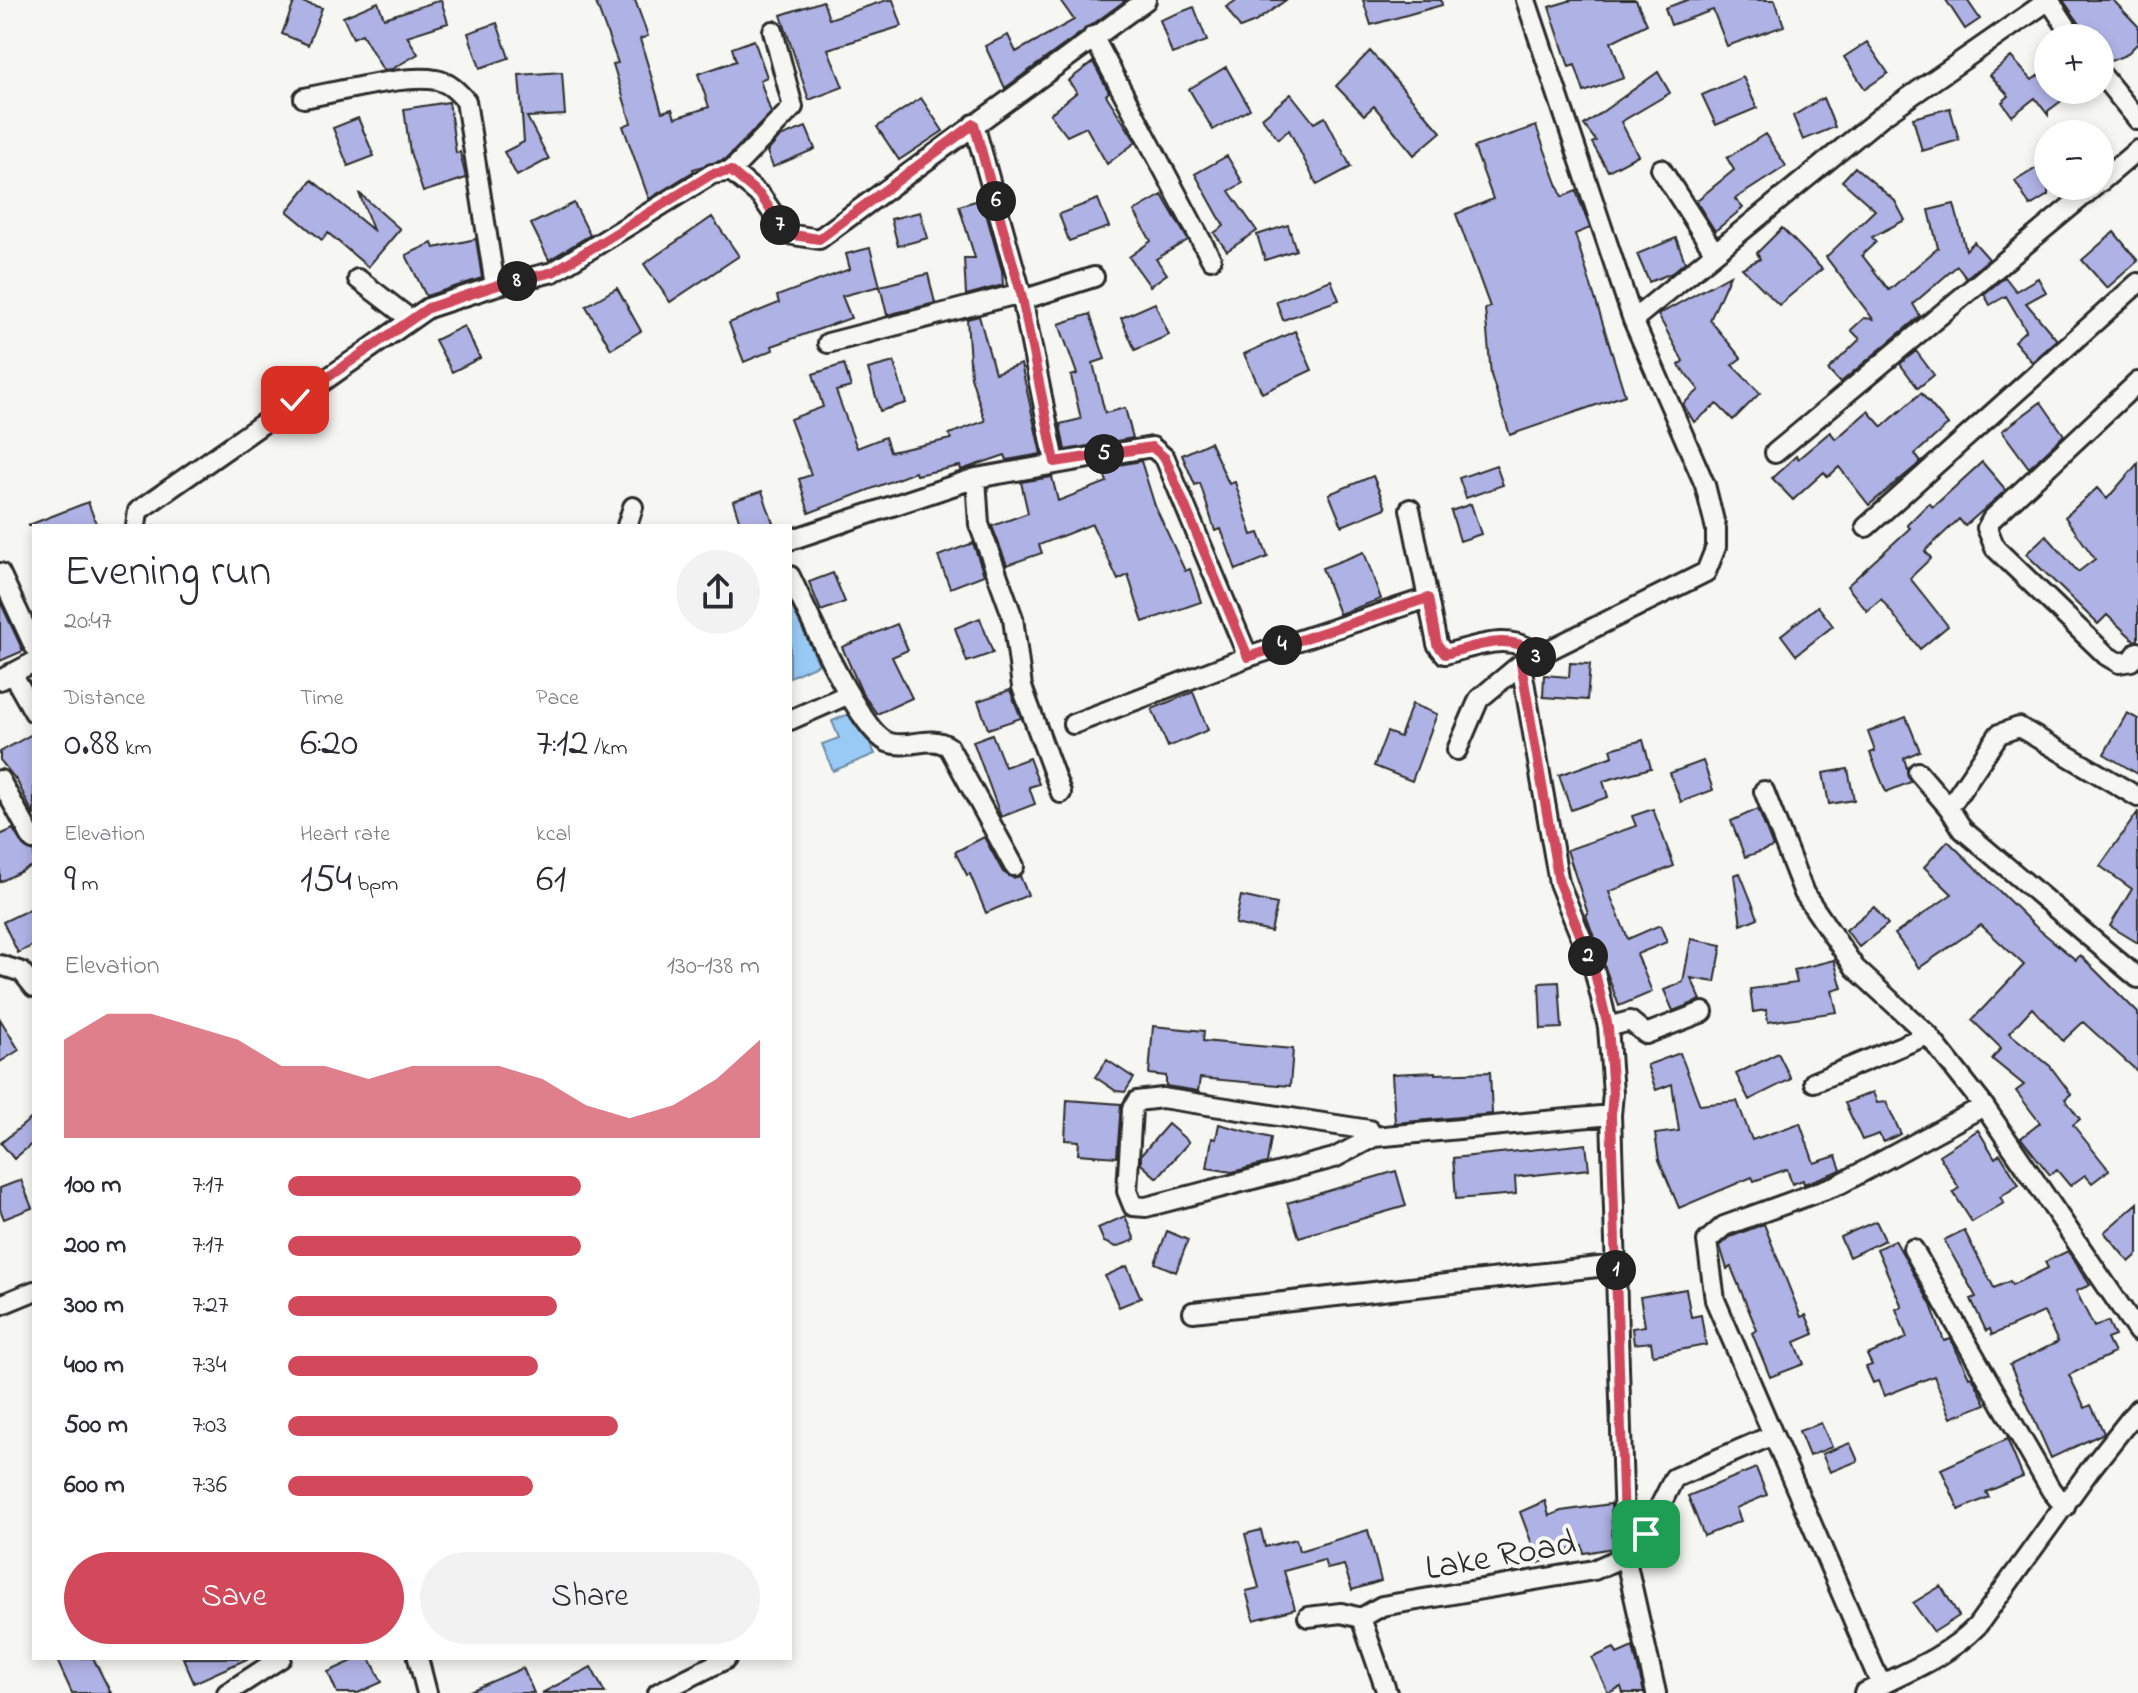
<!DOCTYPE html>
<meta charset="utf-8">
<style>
body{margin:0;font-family:"Indie Flower",sans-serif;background:#f2f2f3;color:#2b2b33;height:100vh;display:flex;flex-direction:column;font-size:30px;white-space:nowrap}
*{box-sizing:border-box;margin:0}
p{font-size:26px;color:#7c7c81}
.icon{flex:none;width:44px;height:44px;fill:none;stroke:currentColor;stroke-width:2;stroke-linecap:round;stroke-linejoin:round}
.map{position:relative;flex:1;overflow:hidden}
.sheet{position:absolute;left:32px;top:524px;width:760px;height:1136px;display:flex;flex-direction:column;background:#fff;border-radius:0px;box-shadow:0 4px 12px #0003}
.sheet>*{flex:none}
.fabs{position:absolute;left:2034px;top:24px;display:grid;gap:16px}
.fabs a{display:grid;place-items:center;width:80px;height:80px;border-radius:50%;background:#fff;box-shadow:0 4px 12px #0003;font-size:40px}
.pin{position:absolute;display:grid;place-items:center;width:68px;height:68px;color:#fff;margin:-34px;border-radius:16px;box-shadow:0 4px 12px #0006}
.km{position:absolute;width:40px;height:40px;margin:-20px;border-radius:50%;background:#222;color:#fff;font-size:22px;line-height:40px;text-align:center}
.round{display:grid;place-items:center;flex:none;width:84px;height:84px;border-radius:42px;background:#f2f2f3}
.summary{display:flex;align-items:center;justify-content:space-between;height:136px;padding:0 32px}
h1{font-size:44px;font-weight:600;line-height:60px}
.figures{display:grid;grid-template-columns:repeat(3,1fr);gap:12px;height:136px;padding:8px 32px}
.figures div{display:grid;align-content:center}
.figures b{font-size:40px;font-weight:600}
.figures small{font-size:22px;font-weight:400}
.figures p{font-size:22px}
.chart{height:224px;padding:16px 32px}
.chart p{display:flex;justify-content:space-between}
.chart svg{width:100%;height:144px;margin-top:8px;fill:#d1495b;opacity:.7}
.button{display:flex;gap:16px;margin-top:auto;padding:16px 32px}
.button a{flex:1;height:92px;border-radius:48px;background:#d1495b;color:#fff;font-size:32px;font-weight:600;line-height:92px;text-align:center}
.button a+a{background:#f2f2f3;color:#2b2b33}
ul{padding:0 32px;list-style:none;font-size:26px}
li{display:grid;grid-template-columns:128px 96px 1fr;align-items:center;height:60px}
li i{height:20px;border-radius:10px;background:#d1495b}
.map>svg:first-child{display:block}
.water{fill:#98caf5;stroke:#6c8aa4;stroke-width:2}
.building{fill:#afb2e4;stroke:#2b2b2b;stroke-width:2}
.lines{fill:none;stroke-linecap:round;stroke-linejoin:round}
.minor-casing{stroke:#2b2b2b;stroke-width:24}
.minor{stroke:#f6f6f2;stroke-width:18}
.route-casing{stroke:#fff;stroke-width:16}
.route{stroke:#d1495b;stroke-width:10}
.labels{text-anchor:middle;stroke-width:8;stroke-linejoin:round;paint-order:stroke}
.street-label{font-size:36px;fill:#2b2b2b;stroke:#f6f6f2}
</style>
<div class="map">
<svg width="2138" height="1693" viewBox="0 0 2138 1693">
<rect width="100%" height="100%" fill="#f6f6f2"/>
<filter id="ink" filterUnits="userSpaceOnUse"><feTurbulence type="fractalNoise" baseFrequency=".0125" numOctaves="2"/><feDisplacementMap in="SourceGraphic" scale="16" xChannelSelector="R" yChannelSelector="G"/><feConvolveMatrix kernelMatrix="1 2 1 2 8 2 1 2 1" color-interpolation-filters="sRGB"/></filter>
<g filter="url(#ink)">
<path class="water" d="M790,602l29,62 -29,13z
M856,711l19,43 -42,17 -11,-27 17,-6 -7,-17z"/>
<path class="building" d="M295,0l27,8 -14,37 -26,-11z
M441,0l7,23 -41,13 11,18 -26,15 -9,1 -21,-36 -9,4 -10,-21 35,-15 6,16z
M595,0h40l13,36 -8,3 22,73 10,-3 3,9 34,-11 -11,-33 38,-13 -4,-13 22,-8 13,37 -7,3 11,33 -45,46 -33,10 1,2 -45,28 -26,-73 8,-3 -18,-59 5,-1z
M887,0h6l9,26 -74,23 15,38 -34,13 -28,-85 42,-14 6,18z
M1060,0h66l-121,88 -20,-42 23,-11 8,17 58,-32z
M1237,0h49l-31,22 -15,6 -14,-21z
M1363,0h78l1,5 -71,20z
M1572,0h64l11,24 -36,18 13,36 -40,14 -9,-27 -6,2 -20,-60z
M1687,0h88l9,26 -57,20 -14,-36 -42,15 -6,-17z
M1946,0h21l13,19 -15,10z
M2063,0h50l25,26v17l-12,12 -18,7 -8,-11v-13h-10z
M1194,7l13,34 -35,13 -12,-34z
M497,23l12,35 -29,10 -12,-35z
M1867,42l21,31 -23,16 -21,-32z
M1370,51l71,81 -27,23 -40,-49 -10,9 -28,-29z
M2011,57l21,23 16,-12v22h28l-28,21v4l-13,-17 -23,18 -10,-14 7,-6 -19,-21z
M1093,62l16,30 -3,3 30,47 -29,22 -21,-37 -19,9 -17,-22 27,-22 -9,-11z
M1226,67l24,42 -37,21 -24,-41z
M562,72l3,43 -38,2 22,42 -32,17 -13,-24 20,-10 -5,-67z
M1658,72l12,21 -49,29 17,33 -30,16 -16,-28 4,-2 -12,-16z
M1743,77l14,31 -41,17 -14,-30z
M1291,94l23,29 11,-6 26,50 -34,18 -28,-55 -11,9 -16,-21z
M921,98l22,33 -44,29 -22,-33z
M1823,98l12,29 -32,13 -10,-24z
M449,102l7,51 4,-1 6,26 -43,14 -13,-40 -6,-43z
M1950,108l9,32 -37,11 -9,-33z
M358,118l16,38 -26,10 -15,-38z
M1536,126l26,71 14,-6 14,37 -15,6 50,161 -115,40 -19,-60 -6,-66 5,-2 -34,-93 37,-15 -19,-52z
M806,127l9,22 -42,18 -6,-15 13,-15z
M1765,134l21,32 -51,33 8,9 -28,23 -19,-30 38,-31 -7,-12z
M1227,156l16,27 -14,8 28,40 -30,20 -13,-18 10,-7 -29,-52z
M2048,161v34l-18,11 -15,-25z
M1855,167l40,34 10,19 -33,17 4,5 -14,13 27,35 49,-42 -9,-38 25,-6 12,46 8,-8 15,17 -23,19 -9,-12 -44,38 7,12 -80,67 -12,-13 32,-31 -9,-9 13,-12 9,1 -47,-62 49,-47 -33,-29z
M312,180l61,50 -14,-37 41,36 -32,38 -40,-34 -6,7 -35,-29z
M1162,195l26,45 -32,19 11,15 -17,12 -21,-29 22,-16 -17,-30z
M982,199l20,72 1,14 -37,10 -2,-37h11l-16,-52z
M1098,199l11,28 -40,14 -10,-27z
M574,203l16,32 -41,25 -18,-36z
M920,212l8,26 -30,8 -7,-27z
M712,217l27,39 -69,46 -26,-38z
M1288,225l8,25 -31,10 -8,-25z
M1782,228l40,41 -43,36 -37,-37 18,-9 -3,-6z
M2114,232l24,29 -31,27 -25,-28z
M1676,238l9,24 -13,11 -23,9 -12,-28z
M476,239l6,39 -56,18 -20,-41 26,-12 2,5z
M870,248l10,38 -38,10 9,22 -79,28 1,4 -29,12 -15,-39 50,-20 -2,-7 73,-27 -4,-15z
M928,274l7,29 -48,12 -7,-29z
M1730,275l-20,45 31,38 -9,7 28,28 -27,27 -16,-16 -23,18 -11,-18 16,-14 -20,-25 4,-4 -25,-46z
M2005,277l11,14 22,-13 8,14 -20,11 31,37 -25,22 -18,-21 12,-11 -20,-34 -16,9 -6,-11z
M1331,280l8,20 -56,20 -7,-19z
M617,288l24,43 -30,18 -25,-43z
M1155,303l14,32 -34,15 -14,-32z
M1090,314l15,45 -12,4 12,50 20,-5 8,30 -68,12 -5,-26 21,-5 -10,-43 6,-2 -18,-50z
M979,316l16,57 26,-9 20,90 -34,6 -2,-5 -44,15 -1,-4 -44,9 -1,-3 -106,41 -10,-34 12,-4 -21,-56 33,-12 -10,-33 31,-10 7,23 -15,4 21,57 28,-11 5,15 61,-13 -2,-5 36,-13 -14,-44 -4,-58z
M464,326l16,32 -28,14 -17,-32z
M1295,331l17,39 -50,23 -18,-39z
M1916,351l18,24 -16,13 -18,-24z
M894,362l12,41 -26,8 -12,-42z
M1921,393l27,32 -33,29 6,8 -52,43 -30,-38 -11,10 -4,-5 -31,28 -21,-22 24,-22 2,3 32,-27 6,7 32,-28 14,16z
M2041,402l23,33 -35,33 -27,-37z
M1210,442l19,42 6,-2 17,53 7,-2 9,24 -32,13 -15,-41 -6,2 -15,-48 -5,2 -13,-30z
M1141,461l14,45 30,65 5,-2 11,33 -58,20 -15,-47 -10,5 -26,-56 -53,21 3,8 -35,12 -15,-39 36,-13 -7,-31 31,-5 6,24 49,-19 -5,-14z
M1982,462l24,28 -41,36 -6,-7 -34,32 6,7 -21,20 38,48 -28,23 -39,-50 -14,12 -20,-25 63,-58 -3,-3 22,-22 4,4z
M2138,463v177l-3,1 -28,-26 -9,9 -72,-70 20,-19 32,37 17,-13 -30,-42 32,-29 10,11z
M1496,465l7,20 -37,13 -7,-20z
M1373,476l13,32 -44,18 -13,-32z
M762,491l12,35h-33l-8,-25z
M88,502l9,24h-68v-1z
M1471,504l10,30 -21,7 -9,-30z
M973,543l11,32 -34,13 -12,-32z
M1364,552l17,47 -42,15 -17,-46z
M833,573l12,29 -24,9 -12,-29z
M0,601l23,50 -23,10z
M1818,606l15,20 -37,29 -15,-20z
M980,618l13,35 -26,9 -12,-34z
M897,624l11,26 -16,7 20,41 -35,16 -15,-21 -20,-46z
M1570,663l20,1 -3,36 -44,-3 1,-22 25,2z
M1010,690l11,28 -33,11 -10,-28z
M1193,692l15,38 -40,17 -16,-38z
M1412,704l25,10 -25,67 -38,-15 13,-34 13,5z
M2127,713l11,6v55l-34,-20z
M1906,717l14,34 -16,7 7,24 -25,10 -16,-39 5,-2 -7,-19z
M34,733v83l-17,-35 -17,-21v-8z
M992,734l13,33 24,-9 10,26 -10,3 6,17 -34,13 -28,-76z
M1643,740l8,28 -48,13 5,16 -37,13 -12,-35 54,-19 -2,-7z
M1703,761l10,29 -32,12 -11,-29z
M1848,769l6,31 -25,4 -6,-31z
M1653,809l21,57 -65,26 19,47 32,-14 7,17 -30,12 15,38 -33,14 -33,-91 2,-1 -21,-64 69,-24 -4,-10z
M1758,809l15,38 -28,10 -14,-36z
M2138,812v131l-28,-17 22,-37 -32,-23z
M13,829l10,17 11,6v13l-34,17v-47z
M984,837l19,35 10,6 7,-2 8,19 -42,18 -16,-39 -3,1 -12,-23z
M1948,841l88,86 40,33 4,-5 58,58v59l-55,-50 -20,19 -31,-33 -23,25 41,33 21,28 -6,5 15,20 -7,6 36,45 -17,13 -7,-8 -15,11 -13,-16 -7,5 -29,-37 19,-15 -24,-32 8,-6 -32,-26 9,-11 -29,-28 52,-55 -43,-40 -62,43 -24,-34 57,-40 -28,-27z
M1740,873l18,45 -17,7 -7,-50z
M1241,896l36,8 -6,28 -36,-8z
M34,907v38l-16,8 -15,-31z
M1874,907l14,17 -29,23 -13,-17z
M1691,939l31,6 -7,37 -24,-4 10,22 -28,11 -9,-21 19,-8z
M1834,960l8,28 -10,3 5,21 -69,10 -2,-12 -13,2 -3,-23 47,-6 -3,-13z
M1559,982l3,46 -21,1 -2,-46z
M0,1019l19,31 -19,12z
M1153,1026l51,5 -1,10 90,8 -3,37 -90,-8 -2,13 -32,-5v-10l-17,-2z
M1680,1053l20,52 37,-4 15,39 48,-17 14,40 22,-7 5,14 -37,14 -1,-4 -11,4 -5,-15 -33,12 -2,-4 -73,31 -20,-48 -4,-26 24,-3 -7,-47 -16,6 -9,-25z
M1778,1053l13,26 -42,21 -13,-26z
M1107,1060l27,18 -9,14 -9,-1 -21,-14z
M1435,1072v2l55,-2 2,42 -97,9 -3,-49z
M1873,1092l4,11 9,-1 15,32 -18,8 -4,-8 -17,6 -17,-37z
M1067,1100l54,4 -4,53 -39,-3 1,-13 -14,-1z
M34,1116v26l-20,17 -13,-16z
M1168,1124l21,18 -32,36 -16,-14v-9z
M1219,1124l52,14 -4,25 -35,9 -25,-4 5,-30 4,1z
M1978,1130l17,28 5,-4 19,31 -19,12 4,6 -32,19 -19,-30 6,-4 -20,-33z
M1586,1144l3,25 -74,8 1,17 -60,5 -3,-41z
M1396,1171l10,35 -107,31 -12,-34z
M21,1180l11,28 -28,11 -4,-10v-21z
M2138,1203v51l-9,8 -25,-30z
M1125,1216l10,24 -19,7 -12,-5 -6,-14z
M1876,1221l9,19 -36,17 -9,-20z
M1764,1224l37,93 5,-2 8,19 -19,8 9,22 -34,13 -18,-44 5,-3 -26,-63 -4,2 -7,-23 10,-9z
M1964,1230l30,58 16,-7 2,4 36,-17 -3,-6 23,-11 22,34 -14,6 18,36 14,-6 7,15 -8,3 7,14 -45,22 16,33 6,-3 13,28 -53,25 -41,-93 48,-23 -14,-30 -52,23 -2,-6 -4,2 -15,-32 5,-2 -32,-57z
M1167,1231l21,9 -12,32 -21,-9z
M1895,1240l36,65 13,36 7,-2 18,38 3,-1 14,28 -35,14 -17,-42 -50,20 -6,-15 -5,2 -7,-16 6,-2 -5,-10 40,-17 -11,-29 6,-2 -25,-58z
M1127,1266l14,32 -22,9 -14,-31z
M1686,1289l5,28 10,-2 5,30 -53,10 -2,-13 -17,2 -2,-16 13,-2 -5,-29z
M1821,1423l11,24 -23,9 -10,-25z
M2007,1439l16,38 -37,15 3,5 -30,13 -18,-41z
M1850,1443l8,18 -28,11 -8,-18z
M1756,1468l11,27 -31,13 5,13 -37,15 -16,-40z
M1545,1501l4,15 12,-5 50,-7 2,44 -29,5 -2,-8 -43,18 -19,-51z
M1261,1530l4,17 31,-8 3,12 69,-21 13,51 -29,9 -8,-25 -17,4 -3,-9 -40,11 11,38 -41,11 -8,-29 13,-3 -14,-54z
M1941,1586l18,30 -25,16 -21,-29z
M1633,1647l11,46h-21l-2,-6 -13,6 -16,-35 22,-10 3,6z
M56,1658h37l18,35h-39z
M183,1658h66l-55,25z
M359,1658h11l12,24 -24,11h-21l-9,-21z
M591,1667l14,26h-63z
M523,1668l11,25h-69z"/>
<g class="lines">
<g class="minor-casing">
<path id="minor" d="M2049,0l25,38
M1093,36l118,223
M2100,73l38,47
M304,98c33,-6 101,-24 132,-18 13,2 22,12 30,21l29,185
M974,124l47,169 34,169
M1661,169l54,84
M731,171l62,-64 -20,-76
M2100,182l38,-32
M358,279l52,40
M1022,300l72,-23
M1633,320l249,-204 167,-116
M828,343l193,-50
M2138,382l-146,137 -5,9 8,20 112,108 12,7 12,-2 7,-9
M1775,453l320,-267
M976,478l3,46 34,94 9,69 39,106
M1410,509l27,135 8,10c33,-8 65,-23 94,1
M136,526l2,-15 290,-203 67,-22 58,-14 159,-98 19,-3 30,25 26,38 32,5 327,-239
M627,526l6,-19
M1866,527l272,-244
M790,540l186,-62 176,-31 13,11 83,199
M0,573l34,73
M790,576c16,32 70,159 100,167 21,6 40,-9 59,4l65,119
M1521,664l38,219 35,86 14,58 5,66 -2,22 14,441 31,137
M12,673l22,39
M0,680l34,-18
M790,720l59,-26
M1073,724l175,-67 180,-59
M1457,750l22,-51 42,-35 185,-92 10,-25v-18l-11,-44 -72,-165 -107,-320
M1918,772l31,36 14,22 175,148
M0,780l33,60
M1764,791l40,102 51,75 73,67 56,71 154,226
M1949,808l50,-74 20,-7 119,70
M0,965l22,7 12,15
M1608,1027l22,-6 16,13 57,-22
M1814,1082l114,-47
M1374,1137l-5,-7 -207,-32 -25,3 -5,8 -5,82 6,15 13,1 188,-49 40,-21 237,-22
M1913,1249l138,241 14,17
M0,1305l34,-14
M1193,1312l423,-47
M1308,1617l33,-4 20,5
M418,1658l9,35
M1881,1685l-166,-385 -8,-59 17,-15 116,-42 144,-78
M227,1693l54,-35
M658,1693l68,-34
M1387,1693l-26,-75 21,-12 212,-36 31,-14 21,-22 28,-56 99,-43
M1864,1693c40,-20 82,-35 113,-67l112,-155 49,-62"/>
</g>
<use href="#minor" class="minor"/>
</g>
</g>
<g class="lines" filter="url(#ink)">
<g class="route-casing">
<path id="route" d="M295,400l133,-92 67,-22 58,-14 159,-98 19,-3 30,25 26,38 32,5 155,-115 47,169 34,169 97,-15 13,11 83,199 180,-59 9,46 8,10c33,-8 65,-23 94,1l-18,9 38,219 35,86 14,58 5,66 -2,22 14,441 21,-22"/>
</g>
<use href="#route" class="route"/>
</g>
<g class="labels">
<g class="street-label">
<text transform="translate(1500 1553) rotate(-10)" y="13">Lake Road</text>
</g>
</g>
</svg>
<div class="fabs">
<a>+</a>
<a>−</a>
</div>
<div class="pin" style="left:1646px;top:1534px;background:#1e9e55"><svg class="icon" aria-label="arrive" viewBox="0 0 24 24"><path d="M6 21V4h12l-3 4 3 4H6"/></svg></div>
<div class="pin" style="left:295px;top:400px;background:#d93025"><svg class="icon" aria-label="check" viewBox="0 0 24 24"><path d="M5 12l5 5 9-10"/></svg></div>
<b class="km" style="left:1616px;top:1270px">1</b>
<b class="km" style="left:1588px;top:956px">2</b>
<b class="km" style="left:1536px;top:657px">3</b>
<b class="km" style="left:1282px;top:645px">4</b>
<b class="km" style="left:1104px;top:454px">5</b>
<b class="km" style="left:996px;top:201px">6</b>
<b class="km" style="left:780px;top:225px">7</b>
<b class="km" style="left:517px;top:281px">8</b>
<section class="sheet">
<div class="summary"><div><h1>Evening run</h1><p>20:47</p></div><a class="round"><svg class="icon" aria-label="share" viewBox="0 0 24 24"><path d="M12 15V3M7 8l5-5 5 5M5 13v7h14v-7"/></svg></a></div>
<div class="figures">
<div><p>Distance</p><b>0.88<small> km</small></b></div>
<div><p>Time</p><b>6:20</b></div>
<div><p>Pace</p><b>7:12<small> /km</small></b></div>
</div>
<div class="figures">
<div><p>Elevation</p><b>9<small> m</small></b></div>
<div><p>Heart rate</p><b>154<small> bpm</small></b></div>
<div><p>kcal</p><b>61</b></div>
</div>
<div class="chart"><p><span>Elevation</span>130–138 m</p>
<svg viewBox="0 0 160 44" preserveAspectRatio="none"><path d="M0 44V14L10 6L20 6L30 10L40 14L50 22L60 22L70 26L80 22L90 22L100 22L110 26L120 34L130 38L140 34L150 26L160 14V44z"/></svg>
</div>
<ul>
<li><b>100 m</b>7:17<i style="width:62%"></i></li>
<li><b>200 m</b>7:17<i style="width:62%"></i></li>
<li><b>300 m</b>7:27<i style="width:57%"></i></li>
<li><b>400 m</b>7:34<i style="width:53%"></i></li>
<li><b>500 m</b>7:03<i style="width:70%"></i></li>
<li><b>600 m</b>7:36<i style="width:52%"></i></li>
</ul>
<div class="button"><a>Save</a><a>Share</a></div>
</section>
</div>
